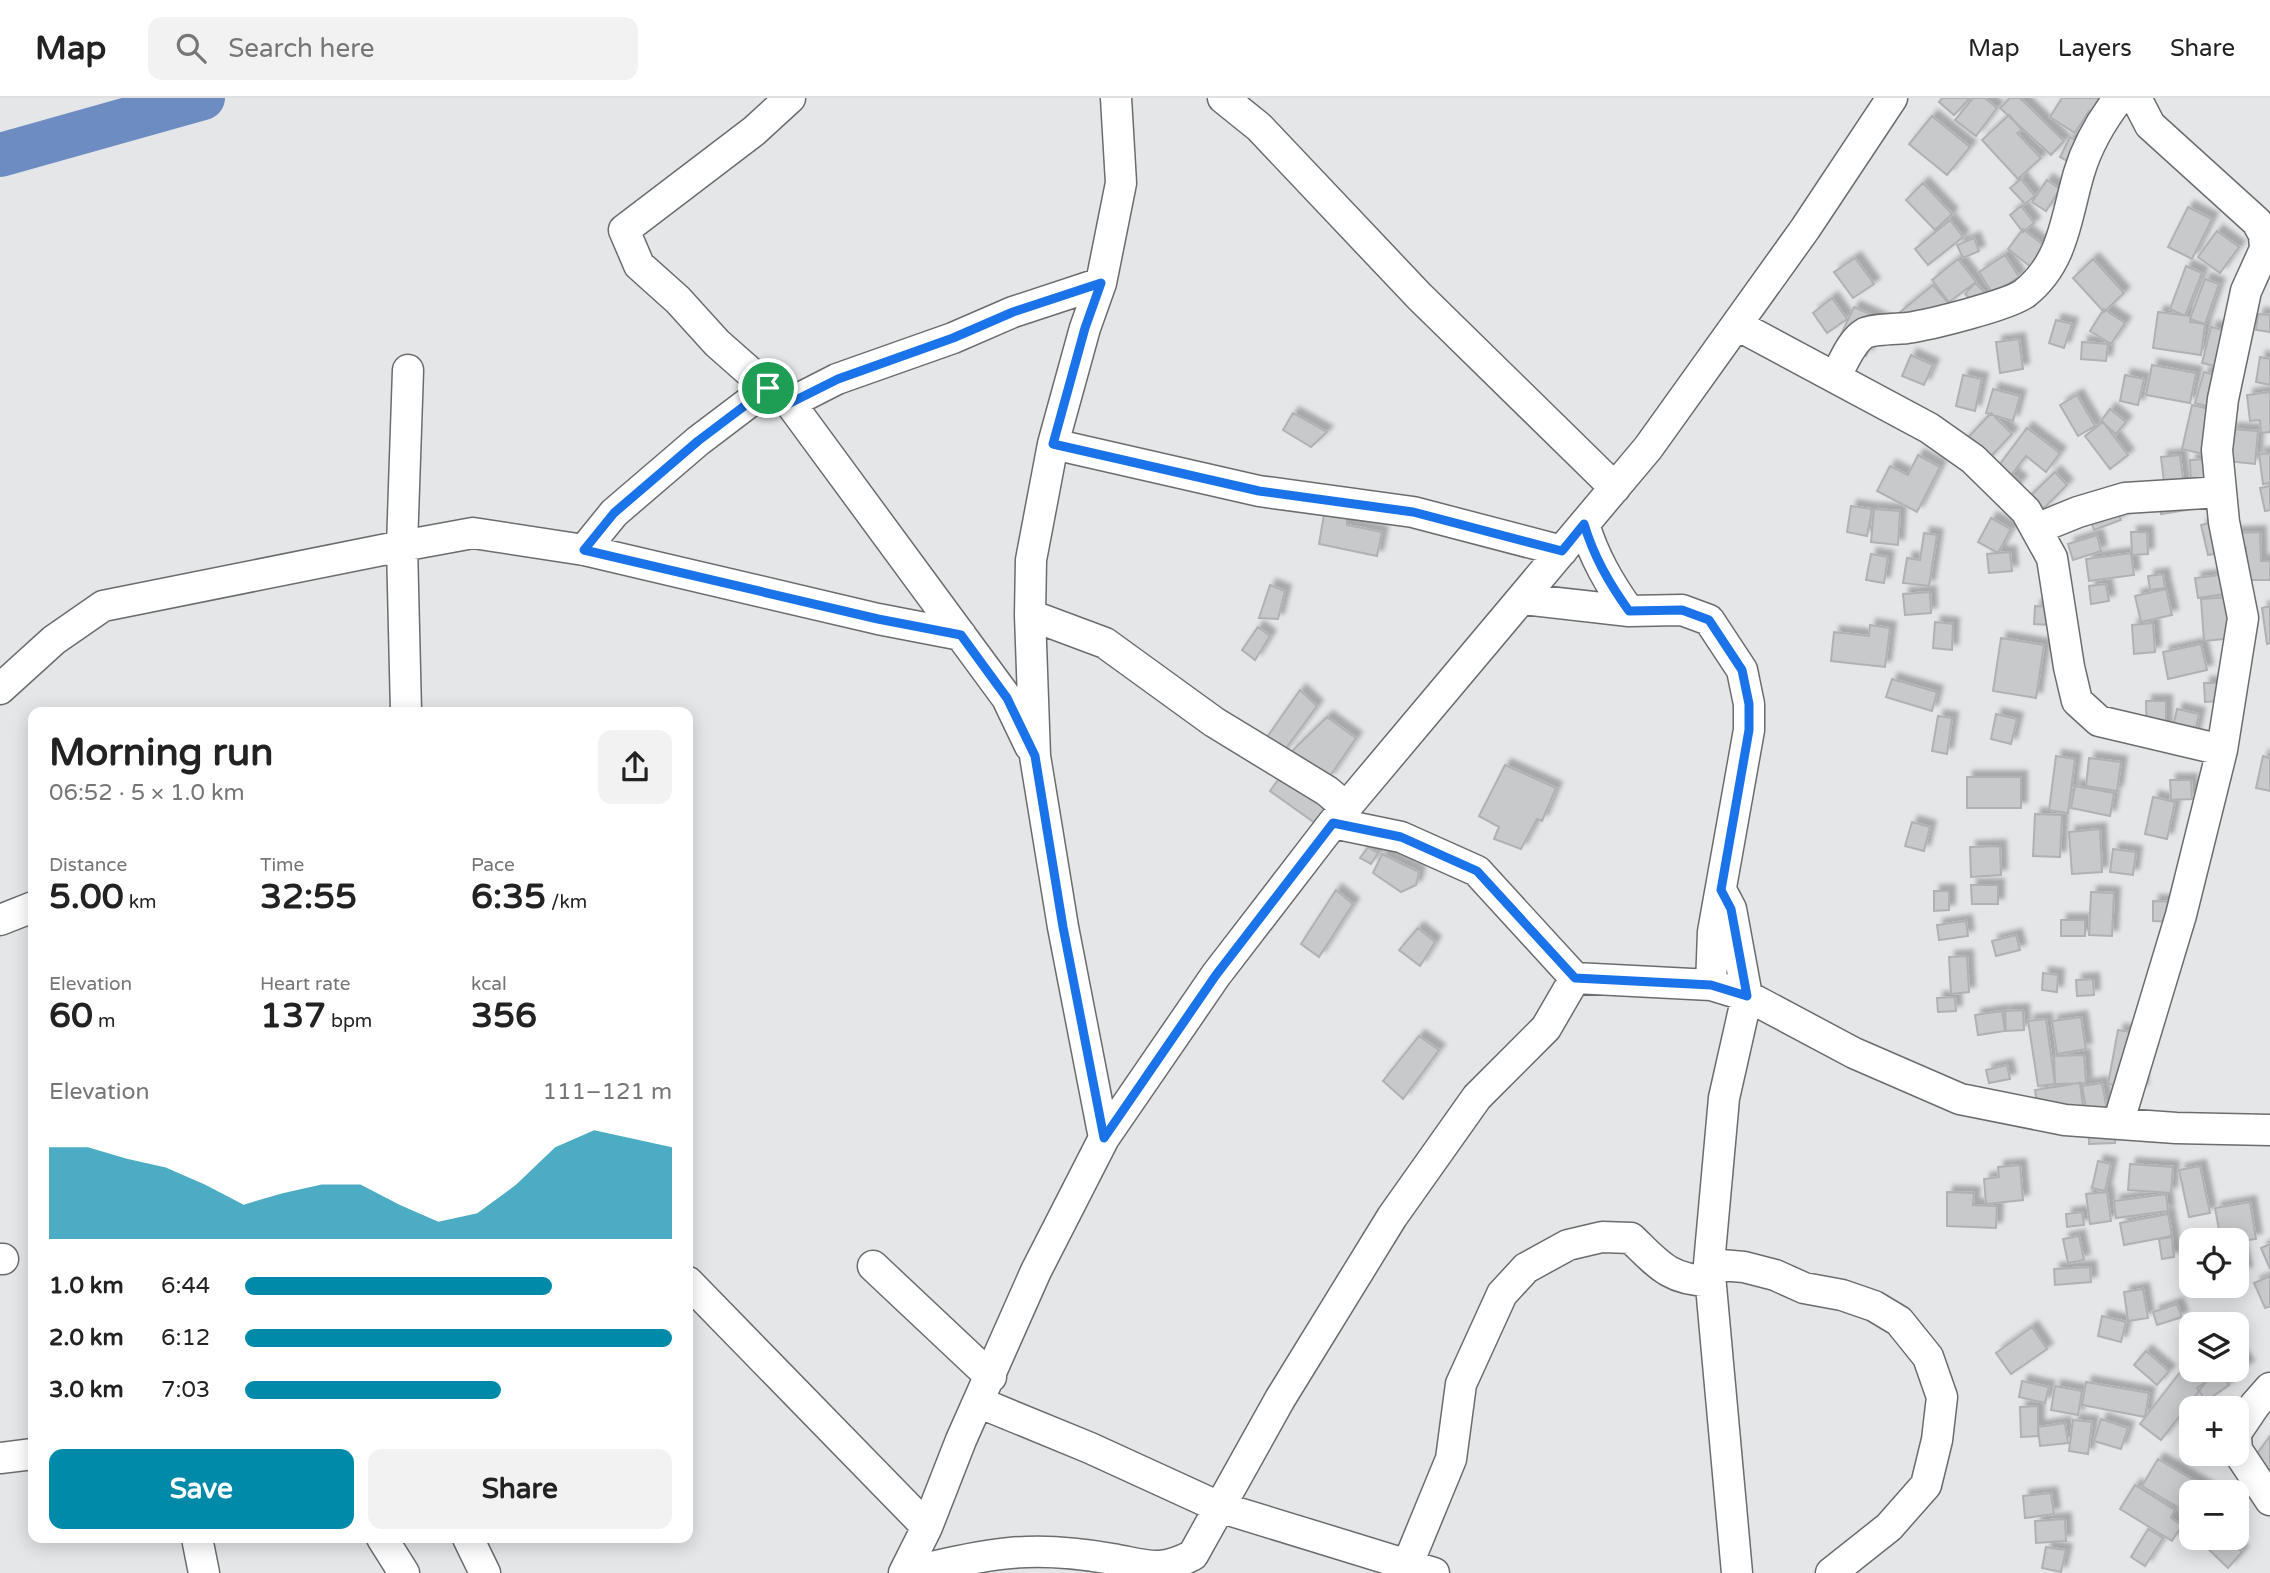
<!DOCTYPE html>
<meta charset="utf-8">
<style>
body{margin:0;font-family:"Varela Round",sans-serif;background:#f2f2f2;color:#222;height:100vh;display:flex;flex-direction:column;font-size:26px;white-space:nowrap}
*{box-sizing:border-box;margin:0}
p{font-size:23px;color:#767676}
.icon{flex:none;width:38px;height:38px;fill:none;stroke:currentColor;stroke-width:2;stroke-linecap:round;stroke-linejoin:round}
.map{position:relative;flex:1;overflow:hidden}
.details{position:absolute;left:28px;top:609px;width:665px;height:836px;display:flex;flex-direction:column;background:#fff;border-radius:14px;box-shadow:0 4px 18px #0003}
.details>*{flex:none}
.tools{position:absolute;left:2179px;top:1130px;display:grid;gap:14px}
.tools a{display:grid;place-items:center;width:70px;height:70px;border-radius:14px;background:#fff;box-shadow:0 4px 18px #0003;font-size:35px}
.pin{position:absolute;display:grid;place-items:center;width:60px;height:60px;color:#fff;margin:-30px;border:4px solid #fff;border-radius:50%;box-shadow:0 2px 7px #0007}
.round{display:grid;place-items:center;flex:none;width:74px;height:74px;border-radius:14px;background:#f2f2f2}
.headline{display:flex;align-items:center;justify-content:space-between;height:119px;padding:0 21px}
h1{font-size:38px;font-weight:700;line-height:52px}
.figures{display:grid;grid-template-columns:repeat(3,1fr);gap:10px;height:119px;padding:7px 21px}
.figures div{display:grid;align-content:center}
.figures b{font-size:35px;font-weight:700}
.figures small{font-size:19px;font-weight:400}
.figures p{font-size:19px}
.chart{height:196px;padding:14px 21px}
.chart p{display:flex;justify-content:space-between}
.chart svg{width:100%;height:126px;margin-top:7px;fill:#008aaa;opacity:.7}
.primary-button{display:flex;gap:14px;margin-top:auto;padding:14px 21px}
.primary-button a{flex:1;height:80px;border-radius:14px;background:#008aaa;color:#fff;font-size:28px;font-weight:700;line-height:80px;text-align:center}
.primary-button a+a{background:#f2f2f2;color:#222}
ul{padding:0 21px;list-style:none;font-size:23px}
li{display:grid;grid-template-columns:112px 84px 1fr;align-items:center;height:52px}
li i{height:18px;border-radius:9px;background:#008aaa}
header{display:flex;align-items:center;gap:42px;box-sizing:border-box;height:98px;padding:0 35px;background:#fff;border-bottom:2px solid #e0e0e0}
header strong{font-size:33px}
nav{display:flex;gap:38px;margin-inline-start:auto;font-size:24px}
.search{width:490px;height:63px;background:#f2f2f2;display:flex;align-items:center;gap:18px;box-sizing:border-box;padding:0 24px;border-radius:14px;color:#767676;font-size:26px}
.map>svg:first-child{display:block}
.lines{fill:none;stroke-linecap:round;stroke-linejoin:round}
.river{stroke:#6d8dc2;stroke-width:44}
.building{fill:#c7c9cb;stroke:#b0b1b4;stroke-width:2;filter:url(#shadow)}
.minor-casing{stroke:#6a6c6e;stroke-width:33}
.minor{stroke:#fff;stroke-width:30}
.route-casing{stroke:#fff;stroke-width:14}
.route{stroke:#1a73e8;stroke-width:9}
</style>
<header>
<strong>Map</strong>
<div class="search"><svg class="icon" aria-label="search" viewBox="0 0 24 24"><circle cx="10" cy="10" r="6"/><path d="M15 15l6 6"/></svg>Search here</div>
<nav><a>Map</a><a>Layers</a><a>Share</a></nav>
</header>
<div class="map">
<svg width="2270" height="1475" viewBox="0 0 2270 1475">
<defs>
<filter id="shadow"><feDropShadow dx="6" dy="-6" stdDeviation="2" flood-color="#0004"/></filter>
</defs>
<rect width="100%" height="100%" fill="#e4e6e8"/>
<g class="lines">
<path class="river" d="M0,57l203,-57"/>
</g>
<path class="building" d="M1942,0h28l-16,17 -15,-13z
M1973,0h12l12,10 -21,28 -21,-16z
M2010,0h10l44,43 -13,14 -51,-47z
M2062,0h55l-3,29 -25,-16 -14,22 -25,-16z
M2009,17l13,15 -5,3 24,25 -23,21 -36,-39z
M1932,18l38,31 -23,28 -38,-31z
M2070,39l24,14 -10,19 -24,-13z
M2021,81l14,17 -10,8 -15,-16z
M2047,82l13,9 -14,22 -14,-9z
M1923,85l29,31 -17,16 -29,-30z
M2021,108l13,17 -11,9 -13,-17z
M2188,109l24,12 -20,40 -24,-12z
M1950,122l13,17 -35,28 -13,-16z
M2023,131l37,29 -15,20 -37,-29z
M2217,133l22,16 -19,26 -22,-16z
M1974,140l5,13 -16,7 -6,-13z
M2005,157l14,22 -26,17 -14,-22z
M1855,160l19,26 -21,14 -19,-26z
M1958,161l18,23 -27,20 -17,-22z
M2093,161l31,34 -20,19 -31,-34z
M2186,168l16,7 -17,43 -15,-7z
M2205,181l14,5 -14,40 -15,-5z
M1975,185l29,28 -11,11 -28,-28z
M1933,187l16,19 -34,29 -16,-20z
M1832,200l15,21 -20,14 -14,-20z
M1854,209l29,13 -17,36 -29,-13z
M2104,211l21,14 -14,21 -21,-13z
M2158,214l33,4 -1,6 15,2 -4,31 -48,-7z
M2258,216l12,1v17l-14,-2z
M2056,222l16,4 -8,24 -15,-5z
M2211,229l28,7 -9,36 -28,-7z
M2019,241l4,30 -23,4 -4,-31z
M2082,244l26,2 -2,17 -25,-2z
M1911,257l22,10 -9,20 -22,-9z
M2260,259l10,2v26l-14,-3z
M2152,267l44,8 -6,30 -44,-8z
M2204,274l23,6 -9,31 -23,-6z
M1963,277l19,4 -7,32 -19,-5z
M2125,277l19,4 -6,26 -18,-4z
M1993,291l27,7 -7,25 -27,-8z
M2270,294v40l-9,1 -1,-13 -10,1 -3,-26z
M2077,297l18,31 -17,10 -18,-31z
M2192,307l26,6 -10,44 -26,-6z
M2110,311l16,13 -10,12 -15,-13z
M1293,315l34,19 -16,15 -28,-17z
M1991,315l21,21 -32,34 -21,-21z
M2103,324l25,33 -18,14 -25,-33z
M2027,330l33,25 -14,19 -20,-16 -14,18 9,7 -9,11 -21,-16z
M2231,331l27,2 -3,33 -27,-3z
M2270,355v30l-7,1 -4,-30z
M1918,357l22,12 -23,45 -40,-21 13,-25 18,9z
M2180,357l7,55 -26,4 -3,-23 7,-1 -4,-33z
M2206,361l1,29 -16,1 -1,-29z
M2055,374l12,13 -29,29 -13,-13z
M2270,388v24l-5,1 -5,-23z
M2114,405l7,17 -27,10 -6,-17z
M1851,408l21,3 -5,27 -20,-4z
M1874,411l26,2 -2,34 -27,-3z
M1324,416l23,3v8l35,7 -5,24 -58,-12z
M1991,420l20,11 -13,24 -20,-11z
M2212,424l7,31 -11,2 -7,-30z
M2131,434h16l1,22 -16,1z
M2260,434l1,29h9v19h-23l-1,-33 -12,1v-15z
M1924,435l13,2 -8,51 -26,-3 4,-25 13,2z
M2097,437l4,16 -28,9 -5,-16z
M2010,454l2,19 -23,2 -2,-19z
M2131,455l3,22 -45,6 -3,-22z
M1871,456l17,3 -4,26 -18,-3z
M2163,476l2,14 -15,2 -2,-14z
M2228,476l3,19 -33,5 -3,-20z
M2106,486l3,17 -18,3 -2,-18z
M1270,487l15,6 -7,28 -19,-1z
M2166,491l6,26 -31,7 -6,-26z
M1930,494l1,21 -26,2 -2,-21z
M2229,499l6,41 -31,3 -3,-42z
M2035,508l17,1 -1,18 -17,-1z
M2270,508v37l-3,1 -5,-36z
M1935,524l18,2 -1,26 -19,-2z
M2153,525l2,29 -21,2 -2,-29z
M1870,527l20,3 -5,39 -54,-6 3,-29 35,4z
M1258,529l12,9 -15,24 -13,-10z
M2001,540l43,7 -8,53 -43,-7z
M2201,546l6,26 -39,9 -5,-27z
M1892,581l45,13 -5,19 -46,-14z
M2204,585h14l2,18 -15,1z
M1300,592l17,16 -36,49 -18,-12z
M2146,603h20v46h-19z
M2177,611l22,5 -9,40 -22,-5z
M1996,616l21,5 -6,25 -20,-5z
M1938,618l14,2 -5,36 -15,-3z
M1327,619l29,21 -28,41 -37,-27z
M2056,658l19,3 -7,54 -19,-3z
M2263,658l7,2v33l-14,-3z
M2089,660l32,4 -4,29 -31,-5z
M1505,667l51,23 -14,33 -5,-2 -16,30 -27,-10 5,-12 -20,-11z
M1284,674l45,32 -14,19 -45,-32z
M1967,679h54v31h-54z
M2170,682h21l1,19 -21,1z
M2075,688l39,7 -4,23 -39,-8z
M2153,699l22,5 -8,37 -22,-5z
M2035,716l27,1 -2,42 -27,-1z
M1912,724l18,5 -6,24 -19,-5z
M2100,731l2,43 -30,2 -3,-42z
M2000,748l1,29 -30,2 -1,-30z
M1368,749l10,6 -7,11 -11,-6z
M2113,751l23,3 -3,23 -23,-3z
M1382,756l37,18 -3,13 -15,7 -28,-19z
M1971,787h27v19h-26z
M1336,792l17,14 -34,53 -18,-13z
M1934,793h15v19l-15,1z
M2091,794l23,1 -2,43 -23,-1z
M2153,803l23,1v20l-23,-1z
M2061,822h24v16h-24z
M1966,823l2,15 -29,4 -2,-15z
M1418,830l17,14 -15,24 -21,-16z
M2016,837l4,15 -24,6 -4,-15z
M1967,858l2,36 -18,2 -2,-37z
M2043,875l15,2 -1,17 -15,-2z
M2093,881l1,16 -17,1 -1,-16z
M1955,899l1,14 -18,1 -1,-14z
M2023,912l1,20 -18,1 -1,-20z
M2002,913l3,20 -27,4 -3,-20z
M2081,919l5,32 -29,5 -5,-33z
M2046,921l9,65 -17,2 -10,-65z
M2118,932l19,3 5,57 -34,-6z
M1419,938l20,14 -36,49 -20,-18z
M2084,957l2,28 -31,1 -1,-28z
M2007,967l3,14 -21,4 -3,-13z
M2080,985l6,47 -48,-18 -3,-22z
M2102,985l5,27 -20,4 -5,-28z
M2114,1017l1,28 -26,1v-28z
M2098,1063l13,3 -6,27 -13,-3z
M2130,1066l43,3 -2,26 -43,-3z
M2020,1067l3,35 -37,4 -2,-25 15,-2 -1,-10z
M2200,1068l10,47 -21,4 -10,-47z
M1947,1094l27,1 -1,12 24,1 -1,22 -49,-2z
M2107,1094l4,29 -21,3 -4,-30z
M2166,1096l2,17 -52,7 -2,-17z
M2250,1104l6,37 -20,3 -15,-1 -6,-33z
M2082,1114l2,13 -17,2 -1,-13z
M2168,1116l4,22 -48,9 -4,-22z
M2079,1138l5,24 -16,3 -5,-24z
M2172,1139l2,20 -12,2 -3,-20z
M2236,1144h3l7,30 -10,2z
M2270,1146v25l-9,-21z
M2090,1169l1,15 -36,3 -1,-16z
M2270,1178v30l-5,2 -11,-25z
M2143,1191l5,29 -20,3 -4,-29z
M2177,1206l5,13 -25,8 -4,-13z
M2102,1218l24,6 -5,20 -23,-6z
M2032,1229l15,22 -36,25 -15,-21z
M2236,1251l12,17 -11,7 -1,-3z
M2146,1253l23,20 -12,14 -23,-20z
M2188,1264l3,2v6h8l10,8 -48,62 -21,-16z
M2220,1274l9,13 -23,16 -9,-13z
M2022,1283l27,6 -4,16 -26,-6z
M2086,1284l63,11 -4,24 -63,-12z
M2055,1288l27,5 -4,24 -27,-5z
M2038,1308v30l-17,1 -1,-30z
M2101,1321l27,9 -7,21 -27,-8z
M2073,1322l19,2 -4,32 -19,-3z
M2065,1325l3,20 -28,3 -2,-19z
M2270,1338v40l-19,-14z
M2158,1361l56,33v1h-23v22l-49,-29z
M2135,1387l40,25 -4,8 11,7 -10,16 -52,-32z
M2051,1395l3,21 -29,4 -2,-22z
M2065,1421l1,22 -30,2 -1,-22z
M2148,1431l15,9 -18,28 -14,-9z
M2203,1440h25l14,14 -14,16 -28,-27z
M2046,1449l20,3 -5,22 -19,-4z"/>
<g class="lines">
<g class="minor-casing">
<path id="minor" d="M790,0l-36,33 -130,99 15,35 39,35 39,43 51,45 22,15 217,295 23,48
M1223,0l36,29 160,169 196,192
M1737,227l192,103 44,31 53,52 26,47 17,109 8,34 22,20 123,29
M1835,279c8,-13 16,-36 30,-44 8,-4 32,-4 42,-5 22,-3 103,-23 118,-35 39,-31 41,-76 54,-120 8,-27 23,-53 40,-75
M790,305l47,-24 116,-41 60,-26 88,-29
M1053,346l206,47 154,21 149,39
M1584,426c10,33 25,59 45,87
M2036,431l42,-17 47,-14 96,-6
M584,452l30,-37 84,-72 70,-53
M1522,501l107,12 53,-1 27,10 33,50 7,34v26l-36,202 -2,53
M1030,517l75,28 109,79 113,69 19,16
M0,591l54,-49 49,-34 299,-60 6,-176
M406,614l-4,-166 71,-13 111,17 294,69 83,16
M1333,725l68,14 76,34 98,107 136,7 36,11 107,57 106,46 105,21 111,8 94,2
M1721,792l10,19 16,87 -23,102 -15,166 28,309
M0,822l33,-13
M2118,1026l63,-209 41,-165 21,-132 -19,-96 -7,-72 6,-51 23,-108 19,-42 -1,-14 -7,-13 -107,-97 -14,-27
M1104,1040l-41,-211 -28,-171 -5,-141 1,-55 22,-116 32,-116 16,-45 20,-100 -5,-85
M0,1161h3
M1709,1166l35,3 31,8 29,13 38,7 32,11 25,15 29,36 14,40 -5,43 -11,45 -37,42 -58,46
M873,1168l118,111
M688,1184l239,245
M978,1304l112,46 129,59 215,66
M2236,1335l19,-28 15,-17
M2236,1339l1,13 33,50
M0,1360l33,-4
M197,1440l7,35
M382,1440l22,35
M468,1440l17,35
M1407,1468l44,-107 10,-75 41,-90 24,-26 42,-23 34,-8 29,1c27,26 38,42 78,43
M904,1475l23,-46 34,-87 75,-169 68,-133 112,-163 117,-152 315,-375 157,-219 87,-131
M904,1475c35,-7 70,-17 106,-20 32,-3 69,0 102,6 35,6 47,14 81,-4l87,-156 112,-182 85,-120 69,-69 29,-50"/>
</g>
<use href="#minor" class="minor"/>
</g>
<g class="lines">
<g class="route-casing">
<path id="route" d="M1101,185l-16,45 -32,116 206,47 154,21 149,39 22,-27c10,33 25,59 45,87l53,-1 27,10 33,50 7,34v26l-28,160 10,19 16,87 -36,-11 -136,-7 -98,-107 -76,-34 -68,-14 -117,152 -112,163 -41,-211 -28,-171 -28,-58 -46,-63 -83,-16 -294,-69 30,-37 84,-72 70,-53 22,15 48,-24 115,-41 60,-26z"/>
</g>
<use href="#route" class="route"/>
</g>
</svg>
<div class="tools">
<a><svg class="icon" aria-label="locate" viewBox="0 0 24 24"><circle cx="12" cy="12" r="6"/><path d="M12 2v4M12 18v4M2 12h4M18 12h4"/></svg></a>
<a><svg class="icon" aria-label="layers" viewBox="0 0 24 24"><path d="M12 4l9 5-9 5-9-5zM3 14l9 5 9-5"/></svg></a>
<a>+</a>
<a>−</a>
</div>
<div class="pin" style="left:768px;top:290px;background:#1e9e55"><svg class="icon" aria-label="arrive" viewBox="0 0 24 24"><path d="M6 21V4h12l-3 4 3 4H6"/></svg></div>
<section class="details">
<div class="headline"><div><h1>Morning run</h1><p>06:52 · 5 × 1.0 km</p></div><a class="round"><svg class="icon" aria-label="share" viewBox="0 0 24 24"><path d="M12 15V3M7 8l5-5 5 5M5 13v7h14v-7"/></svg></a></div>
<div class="figures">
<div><p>Distance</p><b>5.00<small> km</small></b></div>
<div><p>Time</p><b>32:55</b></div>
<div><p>Pace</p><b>6:35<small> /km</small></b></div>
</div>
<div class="figures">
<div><p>Elevation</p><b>60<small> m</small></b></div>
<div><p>Heart rate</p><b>137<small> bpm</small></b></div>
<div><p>kcal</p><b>356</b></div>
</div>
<div class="chart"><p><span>Elevation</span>111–121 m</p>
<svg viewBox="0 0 160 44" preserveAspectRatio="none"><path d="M0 44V12L10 12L20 16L30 19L40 25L50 32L60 28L70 25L80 25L90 32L100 38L110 35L120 25L130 12L140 6L150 9L160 12V44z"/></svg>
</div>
<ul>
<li><b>1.0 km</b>6:44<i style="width:72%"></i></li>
<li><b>2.0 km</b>6:12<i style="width:100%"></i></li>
<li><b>3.0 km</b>7:03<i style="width:60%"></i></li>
</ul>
<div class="primary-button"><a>Save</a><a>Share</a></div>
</section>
</div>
